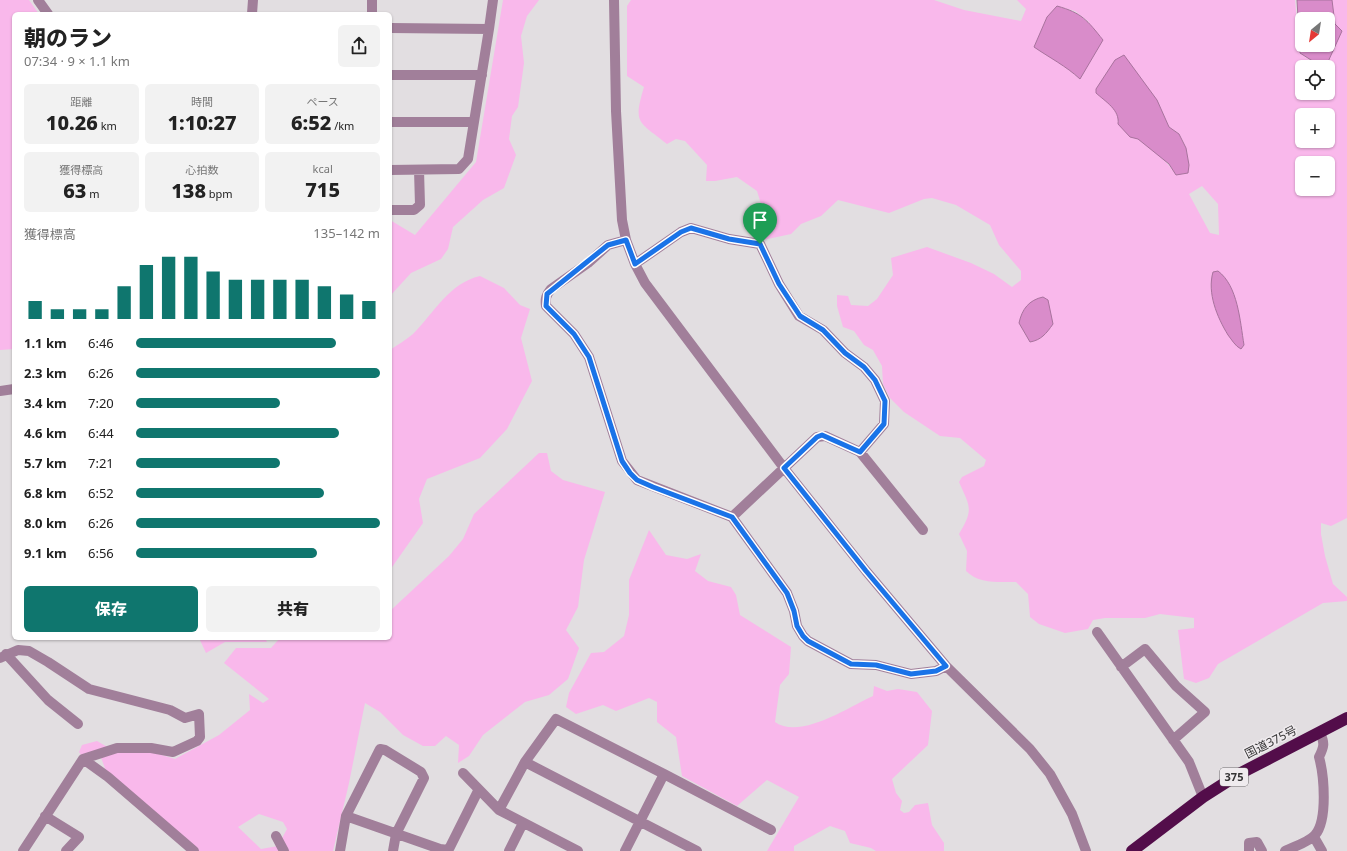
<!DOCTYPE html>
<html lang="ja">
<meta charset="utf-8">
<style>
body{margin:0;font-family:"Noto Sans","Noto Sans JP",sans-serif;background:#f2f2f2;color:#222;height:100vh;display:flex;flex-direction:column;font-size:15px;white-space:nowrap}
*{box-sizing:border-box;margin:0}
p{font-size:13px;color:#767676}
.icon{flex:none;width:22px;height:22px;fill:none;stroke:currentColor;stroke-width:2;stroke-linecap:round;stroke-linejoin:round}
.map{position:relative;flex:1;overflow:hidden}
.panel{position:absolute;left:12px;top:12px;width:380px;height:628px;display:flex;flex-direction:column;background:#fff;border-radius:6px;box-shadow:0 1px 3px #0004}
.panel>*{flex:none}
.needle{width:26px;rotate:210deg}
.fabs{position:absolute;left:1295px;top:12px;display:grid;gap:8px}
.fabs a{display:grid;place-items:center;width:40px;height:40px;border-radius:6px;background:#fff;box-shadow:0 1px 3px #0004;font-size:20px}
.pin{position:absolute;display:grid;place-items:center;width:34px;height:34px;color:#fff;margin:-41px -17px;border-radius:50% 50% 50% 0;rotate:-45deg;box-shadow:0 0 4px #0007}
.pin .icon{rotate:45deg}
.round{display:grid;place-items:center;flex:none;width:42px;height:42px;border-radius:6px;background:#f2f2f2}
.summary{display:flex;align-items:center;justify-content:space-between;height:68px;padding:0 12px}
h1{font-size:22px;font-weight:800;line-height:30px}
.metrics{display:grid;grid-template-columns:repeat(3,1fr);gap:6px;height:68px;padding:4px 12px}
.metrics div{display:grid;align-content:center;border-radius:6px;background:#f2f2f2;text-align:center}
.metrics b{font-size:20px;font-weight:800}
.metrics small{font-size:11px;font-weight:400}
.metrics p{font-size:11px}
.chart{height:112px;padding:8px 12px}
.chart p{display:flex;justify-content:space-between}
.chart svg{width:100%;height:72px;margin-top:4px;stroke:#0f766e;stroke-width:6}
.primary-button{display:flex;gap:8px;margin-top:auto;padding:8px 12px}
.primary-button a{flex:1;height:46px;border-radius:6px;background:#0f766e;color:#fff;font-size:16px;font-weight:800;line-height:46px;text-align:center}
.primary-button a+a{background:#f2f2f2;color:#222}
ul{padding:0 12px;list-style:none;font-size:13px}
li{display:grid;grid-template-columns:64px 48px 1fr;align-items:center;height:30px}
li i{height:10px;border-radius:5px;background:#0f766e}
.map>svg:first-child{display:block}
.green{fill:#f9b8eb;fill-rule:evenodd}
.water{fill:#d98cca;stroke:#a8729d;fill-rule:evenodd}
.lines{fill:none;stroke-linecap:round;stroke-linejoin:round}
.minor{stroke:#a17f9a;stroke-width:10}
.highway{stroke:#530d4a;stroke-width:12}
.route-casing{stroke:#fff;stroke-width:8}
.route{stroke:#1a73e8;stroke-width:5}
.labels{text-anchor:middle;stroke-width:3;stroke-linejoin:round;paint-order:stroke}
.shield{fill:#efebee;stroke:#6d6b6c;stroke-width:1}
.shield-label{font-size:11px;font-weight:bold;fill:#353435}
.street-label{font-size:12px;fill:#353435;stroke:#efebee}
</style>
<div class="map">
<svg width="1347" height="851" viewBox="0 0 1347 851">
<rect width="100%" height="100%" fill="#e2dee1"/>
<path class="green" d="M0,0h29l10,14h-25v335l-14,1z
M503,0h36l-12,16 -6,20 3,27 -6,44 -6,9 -3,23 7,16 -12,33 -21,12 -30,27 -5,22 -7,10 -30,14 -21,23v-76l25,15 61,-73z
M631,0h303l30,10 57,11 5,-12 -9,-9h278l5,53 19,14h-17v26h26v-26h-6l5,-3 15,-33 -7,-7 -4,-22 1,-2h15v518l-16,8 -10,-3v11l4,22 8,28 14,13v4l-24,2 -105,61 -9,14 -13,5 -12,-4 -6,-49 16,-2v-10l-34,-4 -15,4h-40l-12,2 -5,9 -23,4 -26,-9 -9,-7 -2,-23 -12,-12c-18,0 -37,2 -50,-11l1,-20 -8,-17c15,-25 11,-27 0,-52l3,-5 22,-11 2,-6 -26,-22 -20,-2 -36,-24 -14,-14 -7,-14 -1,-18 -9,-16 -9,-5 -10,-14 -11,-4 -6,-21v-11l11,1 3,9 17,1 9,-7 16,-24 -2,-17 36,-11 44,16 23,11 18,13 9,-7v-9l-22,-26 -9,-20 -34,-20 -24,-7 -8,1 -35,14 -51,-13 -17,16 -20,8 -10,10 -28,6 -11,-14 10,-19 -5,-16 -20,-14 -22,4h-9l1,-16 -22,-24 -9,-2 -9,5c-29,-23 -34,-20 -23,-57l-17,-11v-70zM1057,6l18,5 14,11 -10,56 -14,-12zM1157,100l12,27 10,7 7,14 3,17 -13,10c-15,-25 -48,-37 -61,-65zM1302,115h26v26h-26zM1302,163h26v26h-26zM1202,186l16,18 1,31 -9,-2 -21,-39z
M480,276l24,12 16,17 10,4 -9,29 11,43 -25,48 -27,29 -53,21 -8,20 4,24 -33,47v-220c7,-5 16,-10 23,-16 21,-21 36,-51 67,-58z
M539,453h8l4,18 12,9 42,12 -21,68 -6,47 -12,23 13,18 -11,31 -19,16 -24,7 -42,33 -14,21 -11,7 1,-18 -13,-9 -11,10h-12l-20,-11 -23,-23 -15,-9 -16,80 -16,68h-45l-7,-11 6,-11 -4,-7 -24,-8 -21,13 23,22 17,-3 2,5h-85l-89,-80 -7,-19 -16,6 -4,-6 3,-7 15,-4 19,11h36l23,7 44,-24 31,-25 -1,-16 14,9 6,-4 -45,-36 12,-15h35l9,-10h110v-27l59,-55 14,-17 11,-25z
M649,530l17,25 21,4 14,-5 -6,17 13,10 23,6 5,8 4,20 51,32 -2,27 -9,11 -5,37c25,18 74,-15 98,-26l1,-10 13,5 11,-2 19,3 15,19 -4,34 -36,34 4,14 6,8 -2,9 4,3 5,-1 6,-7 13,-2 4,22 12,18v8h-68l-5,-3 -21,-5 -5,-12 -15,-5 -36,20v5h-27l32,-54 -32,-17 -30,26 -55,-30 -6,-39 -19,-15v-20l-8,-4 -33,13 -13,-6 -27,9 -10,-7 3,-14 22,-40 13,-1 20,-16 5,-21v-35z
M199,638h66l2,4h-42l-19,11z"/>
<path class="water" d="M1297,0h35l3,24 7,7 -15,33 -5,3 -22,-14zM1302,19h26v26h-26z
M1057,6c25,7 30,14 46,34l-23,39c-14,-13 -30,-21 -46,-32l13,-30z
M1124,55l33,45 12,27 10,7 7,14 3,17 -1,8 -12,2 -7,-11 -31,-25 -8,-2 -12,-13c2,-14 -12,-22 -22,-31v-4l19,-29z
M1218,271c20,15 22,50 26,74l-3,4c-6,-3 -9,-9 -13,-14 -11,-18 -21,-42 -15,-63z
M1043,297l5,3 5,24c-7,10 -12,16 -23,18l-11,-19c3,-14 10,-23 24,-26z"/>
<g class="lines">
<path class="minor" d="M38,0l10,14
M372,0v14
M614,0l2,111 6,109 4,20 9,24 10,19 139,185 82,103 80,95 84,83 20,25 22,40 14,37
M252,14l1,-14
M390,28l99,1 -21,130 -9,10 -69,1
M489,29l4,-29
M390,75h92
M390,122h84
M390,210h24l6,-5 -1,-35
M626,240l-18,5 -20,18 -37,26c-5,6 -6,10 -5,17l28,28 15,23 33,104 15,19 95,37 55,76 7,18 3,15 6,10 5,5 43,23 25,1 35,9 25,-3 10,-5
M635,264l46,-32 10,-4 38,11 31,5 19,40 20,32 24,14 22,23 19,14 11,13 10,21 -1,23 -24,28 -35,-16 -8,1 -85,80
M0,391l14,-2
M860,452l63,78
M1097,632l92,130 14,35
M6,654l42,46 30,24
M0,658l18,-8 11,1 19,11 41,27 81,21 15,8 14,-4 1,23 -3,4 -24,11 -22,-4h-34l-34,11 -60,92
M1121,667l24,-18 31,37 29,26 -32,28
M83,759l25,18 86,74
M525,762l172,89
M463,773l36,37 79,41
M664,774l107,56
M499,810l26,-48 31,-43 108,55 -39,77
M45,816l34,21 -13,14
M346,816l94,33 8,1
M276,836l8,15
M1314,837l8,14
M340,851l6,-35 34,-67 5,1 36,22 3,6 -28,56 -3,17
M448,851l30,-60
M509,851l14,-28
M1249,851v-8l8,-1 5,9
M1285,851c8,-4 24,-9 30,-16 13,-15 9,-60 4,-78 5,-10 6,-14 1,-24"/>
<path class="highway" d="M1132,851l71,-54 36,-23 108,-56"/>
</g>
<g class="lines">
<g class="route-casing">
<path id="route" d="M691,228l38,11 31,5 19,40 21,32 23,14 22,23 19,14 11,13 10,21 -1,23 -24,28 -38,-17 -5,2 -33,31 82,103 80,95 -10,5 -25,3 -35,-9 -25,-1 -43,-23 -5,-5 -6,-10 -3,-15 -7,-18 -55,-76 -79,-30 -16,-7 -7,-7 -8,-12 -33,-104 -15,-23 -28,-28 1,-12 61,-49 18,-5 9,24 46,-32z"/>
</g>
<use href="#route" class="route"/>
</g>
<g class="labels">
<rect class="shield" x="1220" y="768" width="28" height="18" rx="3"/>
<g class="shield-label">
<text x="1234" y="781">375</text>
</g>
<g class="street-label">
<text transform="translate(1271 742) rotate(-27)" y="4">国道375号</text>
</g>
</g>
</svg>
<div class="fabs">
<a><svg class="needle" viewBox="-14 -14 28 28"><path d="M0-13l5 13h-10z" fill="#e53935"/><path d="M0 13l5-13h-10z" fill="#767676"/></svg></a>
<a><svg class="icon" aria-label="locate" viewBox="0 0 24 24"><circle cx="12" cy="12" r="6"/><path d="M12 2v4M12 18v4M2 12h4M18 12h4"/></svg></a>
<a>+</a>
<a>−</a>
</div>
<div class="pin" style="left:760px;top:244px;background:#1e9e55"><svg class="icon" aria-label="arrive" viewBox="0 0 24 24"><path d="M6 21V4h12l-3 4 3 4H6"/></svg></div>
<section class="panel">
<div class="summary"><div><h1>朝のラン</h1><p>07:34 · 9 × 1.1 km</p></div><a class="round"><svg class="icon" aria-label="share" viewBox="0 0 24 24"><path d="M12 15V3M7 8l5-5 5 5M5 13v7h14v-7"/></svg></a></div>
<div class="metrics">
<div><p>距離</p><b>10.26<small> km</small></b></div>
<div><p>時間</p><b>1:10:27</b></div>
<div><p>ペース</p><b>6:52<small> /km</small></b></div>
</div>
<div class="metrics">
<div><p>獲得標高</p><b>63<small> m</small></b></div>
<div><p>心拍数</p><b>138<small> bpm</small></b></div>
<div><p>kcal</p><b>715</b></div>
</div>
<div class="chart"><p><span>獲得標高</span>135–142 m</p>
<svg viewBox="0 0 160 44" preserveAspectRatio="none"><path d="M5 44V33M15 44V38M25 44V38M35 44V38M45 44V24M55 44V11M65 44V6M75 44V6M85 44V15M95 44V20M105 44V20M115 44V20M125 44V20M135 44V24M145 44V29M155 44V33"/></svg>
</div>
<ul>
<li><b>1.1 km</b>6:46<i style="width:82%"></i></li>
<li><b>2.3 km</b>6:26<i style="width:100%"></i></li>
<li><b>3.4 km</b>7:20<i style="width:59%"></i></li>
<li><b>4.6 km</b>6:44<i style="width:83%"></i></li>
<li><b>5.7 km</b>7:21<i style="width:59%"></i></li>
<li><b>6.8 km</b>6:52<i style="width:77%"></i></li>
<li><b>8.0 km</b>6:26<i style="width:100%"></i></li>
<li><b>9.1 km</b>6:56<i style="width:74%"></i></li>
</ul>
<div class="primary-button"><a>保存</a><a>共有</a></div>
</section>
</div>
